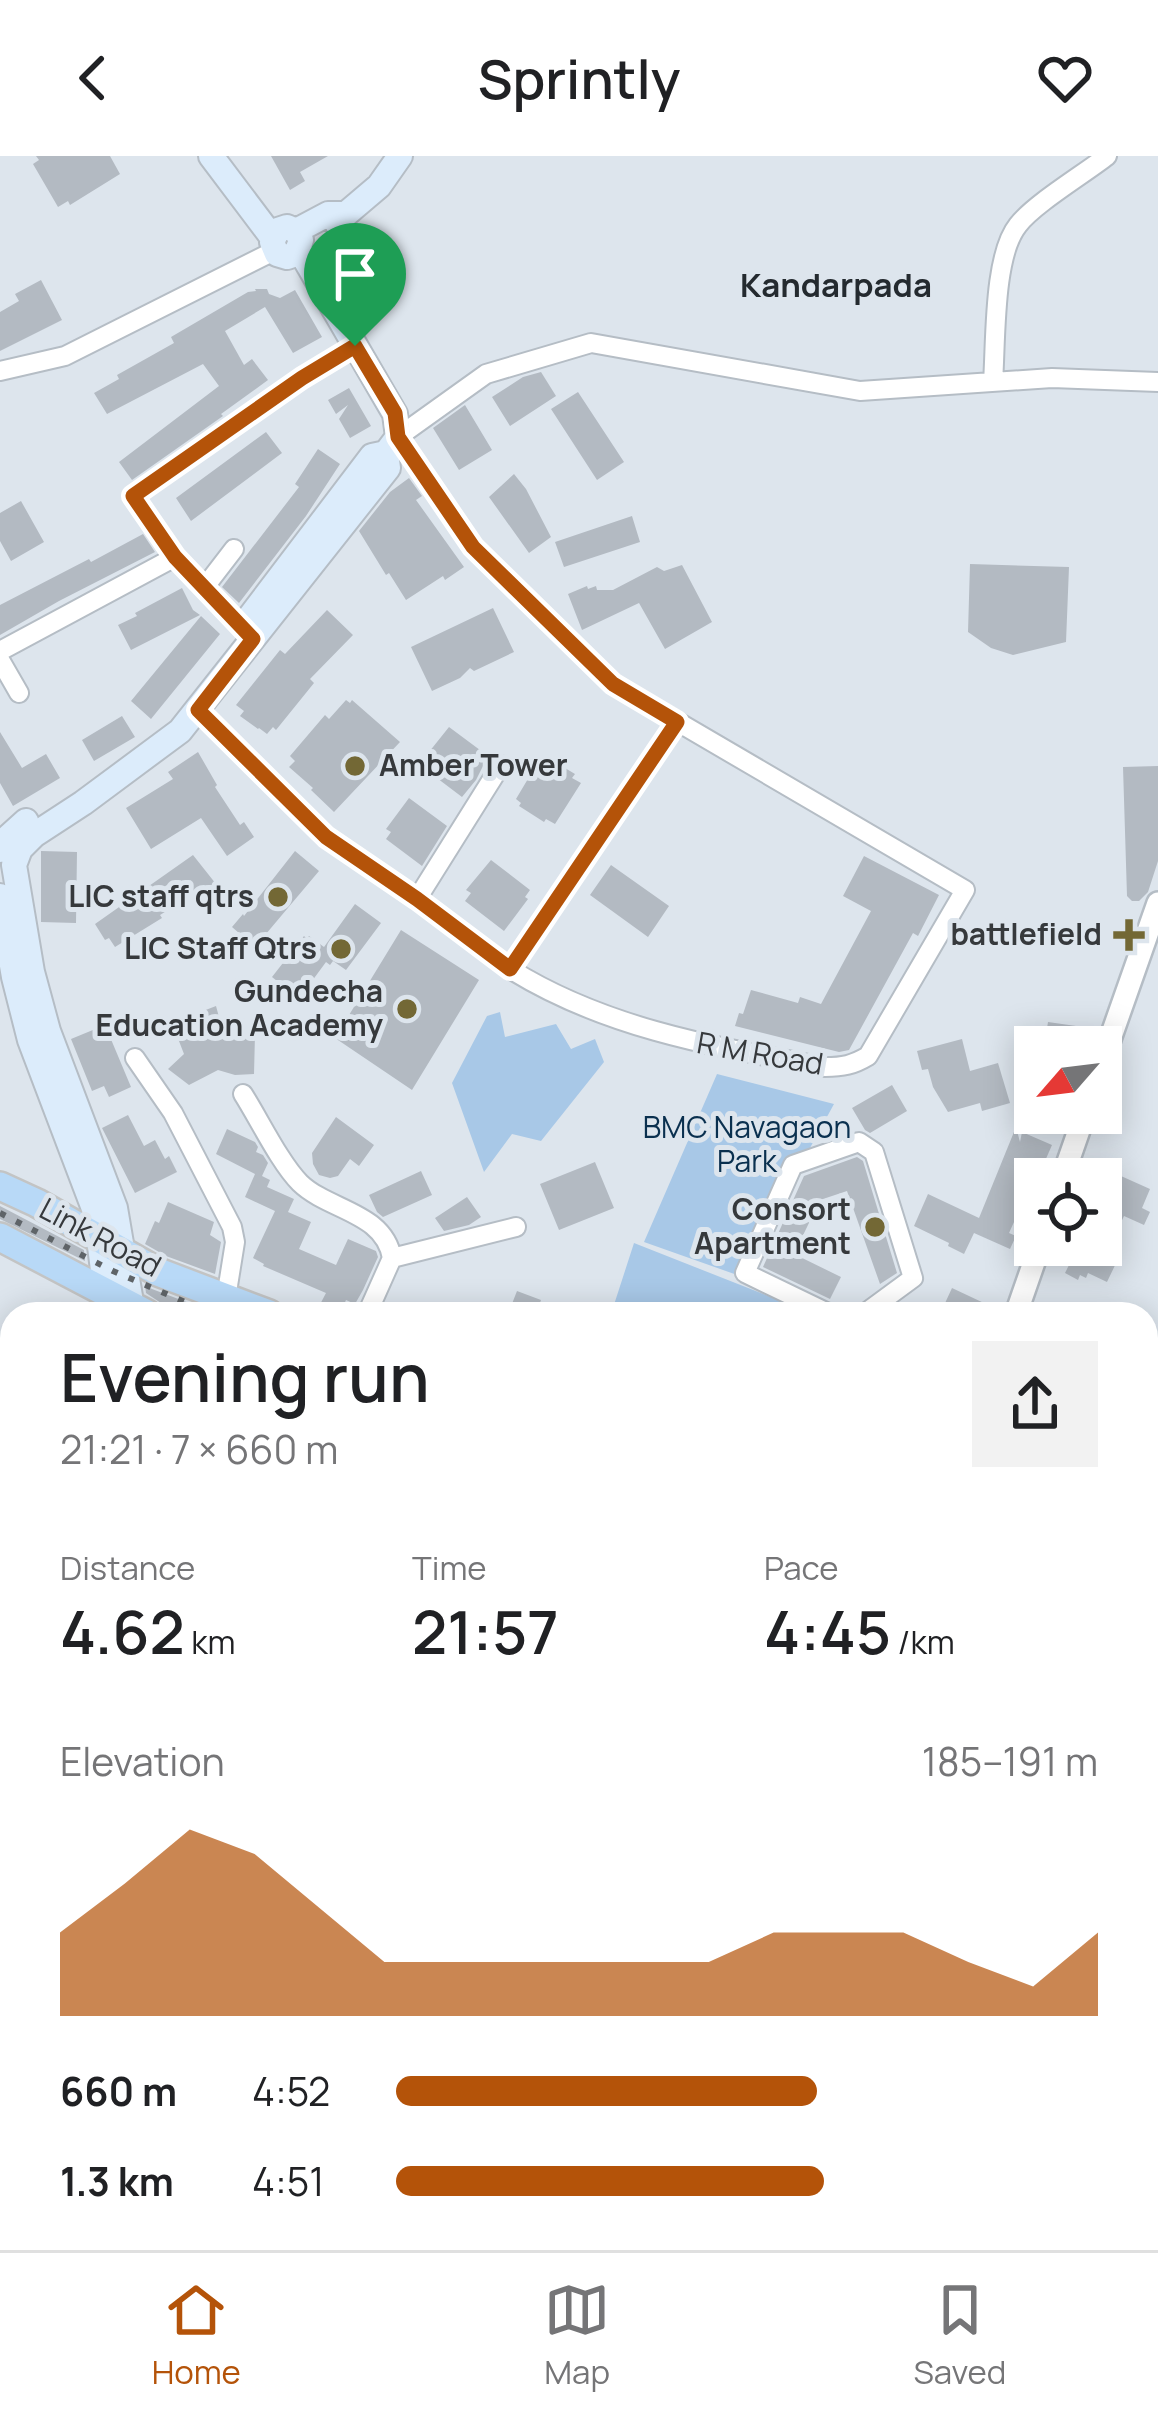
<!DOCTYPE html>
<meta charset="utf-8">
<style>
body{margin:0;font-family:Manrope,sans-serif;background:#f2f2f2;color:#202124;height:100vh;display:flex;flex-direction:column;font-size:45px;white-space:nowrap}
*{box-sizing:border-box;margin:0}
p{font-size:39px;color:#757577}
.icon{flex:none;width:66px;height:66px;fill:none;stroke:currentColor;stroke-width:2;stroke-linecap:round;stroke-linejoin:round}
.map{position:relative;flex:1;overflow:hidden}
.details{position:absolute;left:0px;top:1146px;width:1158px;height:948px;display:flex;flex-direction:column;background:#fff;border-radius:36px 36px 0 0;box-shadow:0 6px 30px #0003}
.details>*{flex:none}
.needle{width:78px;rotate:242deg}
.tools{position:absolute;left:1014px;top:870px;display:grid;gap:24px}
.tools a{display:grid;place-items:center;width:108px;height:108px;border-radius:0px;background:#fff;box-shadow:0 6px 30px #0003;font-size:60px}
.pin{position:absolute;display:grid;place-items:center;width:102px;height:102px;color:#fff;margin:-123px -51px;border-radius:50% 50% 50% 0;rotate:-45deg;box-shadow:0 0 12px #0007}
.pin .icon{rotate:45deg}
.round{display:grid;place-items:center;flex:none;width:126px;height:126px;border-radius:0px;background:#f2f2f2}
.overview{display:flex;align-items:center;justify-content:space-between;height:204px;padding:0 60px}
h1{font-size:66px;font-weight:600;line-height:90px}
.figures{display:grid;grid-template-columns:repeat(3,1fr);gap:18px;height:204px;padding:12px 60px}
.figures div{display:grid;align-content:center}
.figures b{font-size:60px;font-weight:600}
.figures small{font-size:33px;font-weight:400}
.figures p{font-size:33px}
.chart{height:336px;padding:24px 60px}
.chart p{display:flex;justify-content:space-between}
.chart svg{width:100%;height:216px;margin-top:12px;fill:#b45309;opacity:.7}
ul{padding:0 60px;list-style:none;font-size:39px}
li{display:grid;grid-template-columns:192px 144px 1fr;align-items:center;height:90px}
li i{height:30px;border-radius:15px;background:#b45309}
header{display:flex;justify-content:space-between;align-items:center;height:156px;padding:0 60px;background:#fff;font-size:54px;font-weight:600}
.dock{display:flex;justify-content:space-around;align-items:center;height:168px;border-top:3px solid #e0e0e0;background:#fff;font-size:33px;color:#757577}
.dock a{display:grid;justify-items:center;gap:6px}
.dock .on{color:#b45309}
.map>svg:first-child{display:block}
.green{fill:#a8c8e7}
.building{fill:#b3bac2}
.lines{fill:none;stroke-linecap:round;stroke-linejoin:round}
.minor-casing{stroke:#b5bdc5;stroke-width:22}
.tertiary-casing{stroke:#b5bdc5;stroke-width:26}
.secondary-casing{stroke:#b5bdc5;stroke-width:28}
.primary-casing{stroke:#c3c4c4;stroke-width:32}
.minor{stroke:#fff;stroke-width:18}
.tertiary{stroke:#fff;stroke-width:21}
.secondary{stroke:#dcecfb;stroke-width:24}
.primary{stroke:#b8d9f7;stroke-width:27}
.rail{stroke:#5f6468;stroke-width:6;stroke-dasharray:6 12;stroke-linecap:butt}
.route-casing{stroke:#fff;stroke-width:24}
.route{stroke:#b45309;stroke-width:15}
.poi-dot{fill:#736835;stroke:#dde5ed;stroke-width:4.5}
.labels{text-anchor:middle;stroke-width:10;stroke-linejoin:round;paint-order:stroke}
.poi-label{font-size:30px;font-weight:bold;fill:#36393c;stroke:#dde5ed;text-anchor:end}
.street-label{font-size:30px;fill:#36393c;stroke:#dde5ed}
.park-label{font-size:30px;fill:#0a304f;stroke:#dde5ed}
.neighbourhood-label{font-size:33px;font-weight:bold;fill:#242a2f;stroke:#dde5ed}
</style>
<header><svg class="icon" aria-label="back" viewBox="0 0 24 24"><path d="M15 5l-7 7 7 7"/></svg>Sprintly<svg class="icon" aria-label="heart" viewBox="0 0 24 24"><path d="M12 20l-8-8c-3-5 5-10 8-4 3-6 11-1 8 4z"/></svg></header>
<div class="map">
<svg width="1158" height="2094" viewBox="0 0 1158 2094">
<rect width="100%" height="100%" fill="#dde5ed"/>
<path class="green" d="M500,856l5,25 51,-13 15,25 24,-10 9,23 -63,79 -29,-7 -28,38 -32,-89 35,-67z
M717,918l117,30 -94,172 -96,-34z
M634,1087l180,71h-203z
M12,1522v560h972l-33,12h-951v-567z"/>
<path class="building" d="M36,0h74l10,18 -50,31 -2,-4 -10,6 -25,-43 6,-4z
M271,0h57l-28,16 5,9 -15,9z
M41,124l21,40 -62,31v-39l19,-11 -4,-7z
M255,133h12l2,5 11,4 15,-8 27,47 -29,16 -28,-46 -40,24 19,34 8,-6 16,21 -47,34 2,2 -91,64 -13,-18 100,-76 -16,-22 -96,50 -13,-21 25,-14 -2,-4 57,-32 -3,-6 77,-45 8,-1z
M541,216l15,24 -46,30 -18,-29 31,-20z
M349,232l22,38 -21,12 -11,-19 9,-14 -12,9 -8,-14z
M578,236l46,70 -27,18 -46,-71z
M465,249l27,45 -33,20 -26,-42z
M266,276l16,21 -91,68 -15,-23z
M318,293l22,15 -34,52 -67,87 -17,-16 77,-100 -4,-3z
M514,318l12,15 25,48 -22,16 -40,-56z
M409,322l13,18 -6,4 48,67 -19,13 -2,-4 -37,24 -17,-27 -3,2 -27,-44 31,-39z
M21,345l23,41 -33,19 -11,-20v-28z
M632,360l8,26 -76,25 -9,-25z
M143,378l12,18 -96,49 -59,34v-30l89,-46 2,3z
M970,408l99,3 -3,75 -53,13 -22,-7 -23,-16z
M682,409l30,57 -47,27 -26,-46 -57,27 -14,-36 19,-8 1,3 8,-3 1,4h16l44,-23 7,4z
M182,432l11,22 7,5 -69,35 -13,-25 19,-9 -2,-3z
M493,452l21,44 -40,19 -4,-3 -10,10 -28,13 -21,-44z
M327,454l26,25 -43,44 4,4 -38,47 -3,-3 -6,7 -8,-6 -1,1 -18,-13 4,-5 -8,-6 44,-55 5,4z
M201,460l19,18 -69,85 -20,-18z
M346,544l4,3 2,-3 48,42 -66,70 -23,-22 2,-2 -24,-21 6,-6 -5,-5 35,-41 4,4z
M122,560l13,21 -41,24 -12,-21z
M449,571l39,29 -12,24 -14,17 -37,-28 5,-8 -5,-4z
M0,576l22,36 24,-14 14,24 -47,28 -13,-23z
M198,596l19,33 -2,2 25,38 4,-3 10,15 -27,19 -26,-38 -50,31 -25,-41 47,-29 -5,-7z
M541,601l7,5 2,-3 25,15 -3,4 9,5 -26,41 -9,-5 -2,3 -25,-16 2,-3 -5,-4z
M1158,610v95l-10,31 -9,9h-7l-5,-5 -4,-129z
M409,642l38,28 -25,40 -36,-27 5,-7 -5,-3z
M41,695l36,1 -1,71 -35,-1z
M295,695l24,20 -64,76 -23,-20 11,-13 1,2z
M193,699l23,29 -19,12 -2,-3 -35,22 2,3 -47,29 -6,-9 -4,2 -10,-16z
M864,700l75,39 -21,41 -5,-3 -64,117 -10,2 -104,-26 4,-13 4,1 8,-24 47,13 2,-6 21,7 50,-93 -28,-15z
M491,704l39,30 -5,7 3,2 -24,32 -39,-30 6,-8 -5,-3z
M611,709l58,41 -21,31 -58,-42z
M355,748l26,19 -35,47 -13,-9 -3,4 -4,-3 -25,34 -4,1 -25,-20 32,-41 3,3 2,-3 15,11z
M401,774l78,50 -67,110 -77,-52z
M216,850l6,22 8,4 25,2 -1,40 -19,1 -17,-5 -29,15 -21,-16 16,-15 -12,-31z
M1048,866l35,5 -3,20h-36z
M105,869l26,62 -22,10 -5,-11 -12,5 -21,-52z
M962,883l8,32 28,-8 12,40 -28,8 -2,-8 -32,9 -15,-25 -5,-18 -6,1 -5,-19z
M892,929l15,26 -37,22 -5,-3 -13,-22z
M128,959l16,31 11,-6 10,19 4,-3 8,16 -42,21 -33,-65z
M336,961l38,28 -15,21 -9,-7 -12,17 -8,2 -11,-3 -6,-11 -1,-11z
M1016,971l4,15 2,-10 30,13 -7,16 -6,-3 -12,28 3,1 -21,46 7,3 -6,13 -36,-16 -10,21 -16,-8 1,-3 -35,-17 14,-32 51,24z
M227,973l28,13 3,5 -2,5 7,3 5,8 -6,13 8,4 -3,7 27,12 -6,13 23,10 -12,27 37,16 12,-26 28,12 2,6 -15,33 -8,14 -9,-4 -6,14h-25l11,-21 -63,-27 1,-2 -11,-6 22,-47 -30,-14 10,-23 -39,-20z
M857,1001l6,4 34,112 -17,11 -33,-93 -27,9 -26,54 47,23 -11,22 -67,-32 41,-91z
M595,1006l19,46 -55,22 -19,-46z
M421,1015l11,24 -49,22 -6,-5 -8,-17z
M1112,1016l38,17 -8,19 8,4 -6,13 -20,-9 -18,38 12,5 -11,23 -19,-9 -2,5 -6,-3 -2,5 -13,-7 14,-28h22v-47z
M467,1041l14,20 -12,8 -25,6 -9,-13z
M168,1046l46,20 -4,13 11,7 -6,32 -49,-18 -21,-12 10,-23 4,2z
M0,1050l84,44 1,11 -85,-42z
M145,1129l7,4 66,25h-53l-4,-11 -15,-10z
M952,1132l34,16 -5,10h-41z
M517,1135l24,9 -5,14h-28z"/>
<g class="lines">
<g class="minor-casing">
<path id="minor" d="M0,215l65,-15 209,-105
M993,226c3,-41 0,-126 25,-157 16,-21 66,-51 89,-69
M175,401l78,82
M204,432l30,-39
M0,495l175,-94 -42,-61 169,-118 53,-32
M0,504l19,33
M198,553l127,128 92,62 93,70
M677,566l-167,247c96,60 206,78 315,98 18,0 28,-2 43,-11l97,-166 -352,-206 -140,-137 -75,-110 88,-63 105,-31 269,48 192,-13 106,4
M417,743l84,-134
M135,902l38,55 59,114 3,15 -9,56
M243,938c16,25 37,69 57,89 29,28 84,29 92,75
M367,1158l25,-56 124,-31
M830,1158l-85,-41 48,-108 66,-23 15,10 39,126 -49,36
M0,1399l12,-12
M0,1442l12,15
M0,1490l12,-5
M1146,1759l12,-1
M1120,2082l3,12"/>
</g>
<g class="tertiary-casing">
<path id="tertiary" d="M1101,909l57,-162
M1062,1023l23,-66
M1016,1158l24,-69"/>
</g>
<g class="secondary-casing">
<path id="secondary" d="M211,0l61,81
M338,69l8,-11 33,-28 21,-30
M296,75l5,9 -5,14 -9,3 -10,-3 -5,-12 6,-12 9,-3 9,4 32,-17h18
M299,93l96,165 3,23
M249,462l123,-162 14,-3 12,-16
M0,694l7,-12 19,-17
M0,740l14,81 16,63 66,174 10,80
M132,1152l-17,-100 -67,-177 -16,-59 -18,-107 6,-16 14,-14 49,-32 97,-72 208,-263 -2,-15"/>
</g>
<g class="primary-casing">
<path id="primary" d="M0,1030l37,17 121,69 111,42
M0,1081l147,77
M1146,1433l12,2
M1146,1479l12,2"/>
</g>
<use href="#minor" class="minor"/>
<use href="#tertiary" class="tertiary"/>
<use href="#secondary" class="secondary"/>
<use href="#primary" class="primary"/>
<path class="rail" d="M0,1057l113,58 100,43
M1146,1463l12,1"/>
</g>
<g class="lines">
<g class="route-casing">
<path id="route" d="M355,190l40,67 3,24 75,110 140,137 64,38 -167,247 -93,-70 -91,-62 -128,-127 55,-71 -78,-82 -42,-61 169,-118z"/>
</g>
<use href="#route" class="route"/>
</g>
<g class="poi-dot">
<circle cx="355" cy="610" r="12"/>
<circle cx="278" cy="741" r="12"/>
<path d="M1123 761h12v12h12v12h-12v12h-12v-12h-12v-12h12z"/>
<circle cx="341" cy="793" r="12"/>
<circle cx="407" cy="853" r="12"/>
<circle cx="875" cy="1071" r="12"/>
</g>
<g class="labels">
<g class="poi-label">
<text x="379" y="620" text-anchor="start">Amber Tower</text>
<text x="254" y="751">LIC staff qtrs</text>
<text x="1102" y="789">battlefield</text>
<text x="317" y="803">LIC Staff Qtrs</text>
<text x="383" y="846">Gundecha<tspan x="383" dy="34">Education Academy</tspan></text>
<text x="851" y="1064">Consort<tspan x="851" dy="34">Apartment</tspan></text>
</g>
<g class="street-label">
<text transform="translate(760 898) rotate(10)" y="10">R M Road</text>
<text transform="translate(100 1082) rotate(28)" y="10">Link Road</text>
</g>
<g class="park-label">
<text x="747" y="982">BMC Navagaon<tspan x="747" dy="34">Park</tspan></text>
</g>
<g class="neighbourhood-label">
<text x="836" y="141">Kandarpada</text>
</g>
</g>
</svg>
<div class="tools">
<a><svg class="needle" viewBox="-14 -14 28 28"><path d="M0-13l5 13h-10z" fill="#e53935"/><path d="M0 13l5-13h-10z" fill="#757577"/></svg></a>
<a><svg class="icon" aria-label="locate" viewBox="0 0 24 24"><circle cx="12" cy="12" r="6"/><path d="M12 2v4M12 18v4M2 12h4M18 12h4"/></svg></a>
</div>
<div class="pin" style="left:355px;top:190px;background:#1e9e55"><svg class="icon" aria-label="arrive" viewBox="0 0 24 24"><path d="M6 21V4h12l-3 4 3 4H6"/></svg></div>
<section class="details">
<div class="overview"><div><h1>Evening run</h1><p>21:21 · 7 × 660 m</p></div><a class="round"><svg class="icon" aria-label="share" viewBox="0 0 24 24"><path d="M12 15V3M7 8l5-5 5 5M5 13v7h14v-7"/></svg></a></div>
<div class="figures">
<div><p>Distance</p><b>4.62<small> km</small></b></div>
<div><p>Time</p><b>21:57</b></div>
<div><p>Pace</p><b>4:45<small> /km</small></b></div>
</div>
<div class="chart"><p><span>Elevation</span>185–191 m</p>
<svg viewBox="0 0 160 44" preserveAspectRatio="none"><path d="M0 44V27L10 17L20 6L30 11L40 22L50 33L60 33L70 33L80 33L90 33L100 33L110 27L120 27L130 27L140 33L150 38L160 27V44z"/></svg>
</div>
<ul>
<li><b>660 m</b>4:52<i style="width:60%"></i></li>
<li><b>1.3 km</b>4:51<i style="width:61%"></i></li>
</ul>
</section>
</div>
<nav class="dock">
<a class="on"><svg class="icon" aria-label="home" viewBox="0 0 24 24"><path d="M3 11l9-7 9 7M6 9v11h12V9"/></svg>Home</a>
<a><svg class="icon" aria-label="map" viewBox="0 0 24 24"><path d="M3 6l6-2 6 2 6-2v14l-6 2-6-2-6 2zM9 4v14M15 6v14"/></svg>Map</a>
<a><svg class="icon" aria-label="saved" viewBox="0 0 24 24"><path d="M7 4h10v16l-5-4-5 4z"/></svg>Saved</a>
</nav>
